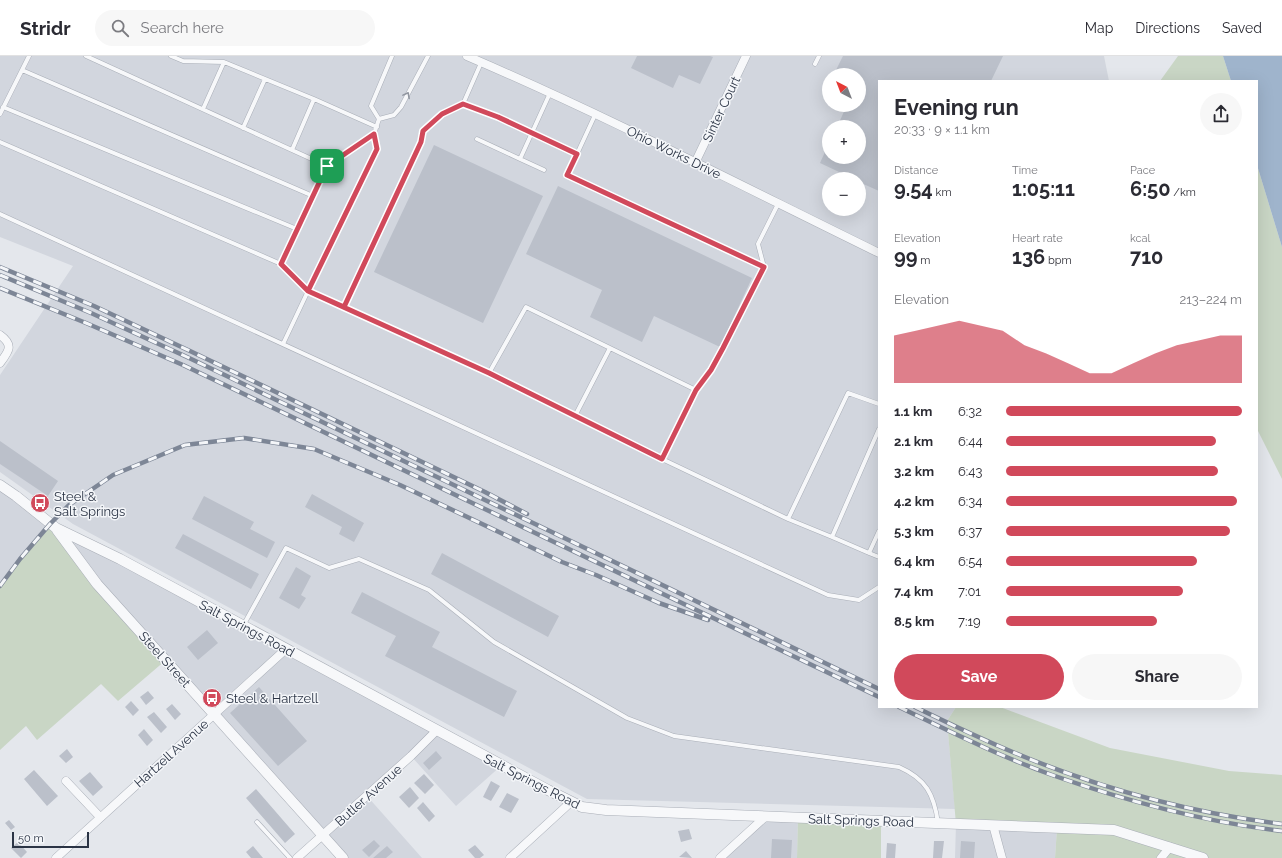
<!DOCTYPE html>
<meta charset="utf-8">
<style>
body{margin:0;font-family:Raleway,sans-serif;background:#f7f7f7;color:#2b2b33;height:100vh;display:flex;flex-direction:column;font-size:15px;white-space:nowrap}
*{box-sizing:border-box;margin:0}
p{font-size:13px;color:#7c7c81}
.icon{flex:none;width:22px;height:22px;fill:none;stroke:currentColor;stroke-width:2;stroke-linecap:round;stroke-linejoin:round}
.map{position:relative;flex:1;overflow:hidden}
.sheet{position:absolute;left:878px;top:24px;width:380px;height:628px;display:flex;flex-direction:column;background:#fff;border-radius:0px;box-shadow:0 4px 16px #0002}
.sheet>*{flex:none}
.needle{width:26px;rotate:318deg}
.controls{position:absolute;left:822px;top:12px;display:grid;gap:8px}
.controls a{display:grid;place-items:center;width:44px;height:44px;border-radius:50%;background:#fff;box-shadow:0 4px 16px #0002;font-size:20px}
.scale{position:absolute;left:12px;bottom:10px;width:77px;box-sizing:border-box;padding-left:4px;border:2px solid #2b3445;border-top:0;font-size:11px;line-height:14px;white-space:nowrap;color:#2b3445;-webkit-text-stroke:3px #f4f6f9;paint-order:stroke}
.pin{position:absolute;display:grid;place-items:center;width:34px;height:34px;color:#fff;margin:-17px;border-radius:8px;box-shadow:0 2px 6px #0006}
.round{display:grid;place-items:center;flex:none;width:42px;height:42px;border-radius:21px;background:#f7f7f7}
.head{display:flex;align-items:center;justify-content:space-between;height:68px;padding:0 16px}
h1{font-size:22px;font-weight:700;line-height:30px}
.figures{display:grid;grid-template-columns:repeat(3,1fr);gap:6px;height:68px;padding:4px 16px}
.figures div{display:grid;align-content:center}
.figures b{font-size:20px;font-weight:700}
.figures small{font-size:11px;font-weight:400}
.figures p{font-size:11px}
.chart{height:112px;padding:8px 16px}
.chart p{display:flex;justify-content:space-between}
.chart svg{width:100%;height:72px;margin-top:4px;fill:#d1495b;opacity:.7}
.action{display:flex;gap:8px;margin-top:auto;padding:8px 16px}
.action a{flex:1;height:46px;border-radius:24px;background:#d1495b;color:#fff;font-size:16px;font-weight:700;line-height:46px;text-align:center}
.action a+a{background:#f7f7f7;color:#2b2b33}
ul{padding:0 16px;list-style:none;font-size:13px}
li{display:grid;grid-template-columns:64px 48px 1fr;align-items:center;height:30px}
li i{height:10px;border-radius:5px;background:#d1495b}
header{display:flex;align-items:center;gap:24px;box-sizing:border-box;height:56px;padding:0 20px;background:#fff;border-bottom:1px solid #e1e1e2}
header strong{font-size:19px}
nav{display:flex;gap:22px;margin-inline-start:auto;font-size:14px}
.search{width:280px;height:36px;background:#f7f7f7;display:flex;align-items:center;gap:10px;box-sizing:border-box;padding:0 14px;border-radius:22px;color:#7c7c81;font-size:15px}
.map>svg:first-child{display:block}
.built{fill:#d2d6de;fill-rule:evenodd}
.green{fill:#c9d6c5}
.water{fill:#9fb4cc}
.building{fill:#bbc0ca}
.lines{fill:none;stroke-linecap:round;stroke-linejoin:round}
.service-casing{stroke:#a9aeb7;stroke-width:5}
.minor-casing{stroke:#a9aeb7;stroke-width:9}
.tertiary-casing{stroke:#a9aeb7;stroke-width:11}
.service{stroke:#f7f8fa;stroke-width:4}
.minor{stroke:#f7f8fa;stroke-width:8}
.tertiary{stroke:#f7f8fa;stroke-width:10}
.rail-casing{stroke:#7d8696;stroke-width:4.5}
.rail{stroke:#f4f6f9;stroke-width:3;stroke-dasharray:9;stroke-linecap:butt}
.oneway{stroke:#9196a0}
.route-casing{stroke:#fff;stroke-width:8}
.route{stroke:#d1495b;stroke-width:5}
.labels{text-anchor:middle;stroke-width:3;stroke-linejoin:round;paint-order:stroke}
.street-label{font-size:13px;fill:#2b3445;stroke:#f4f6f9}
.poi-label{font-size:13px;fill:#2b3445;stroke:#f4f6f9;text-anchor:start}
</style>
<header>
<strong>Stridr</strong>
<div class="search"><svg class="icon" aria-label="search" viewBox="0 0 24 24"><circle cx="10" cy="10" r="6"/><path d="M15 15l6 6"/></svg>Search here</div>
<nav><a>Map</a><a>Directions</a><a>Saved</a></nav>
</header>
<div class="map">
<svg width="1282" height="802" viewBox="0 0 1282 802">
<rect width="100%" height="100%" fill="#e4e7ec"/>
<path class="built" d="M0,0h1104l5,25h-230v626h77l-9,14 8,88 -368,-10 -514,-275 -73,-52v-97l73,-109 -73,-29zM829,19h30v30h-30zM829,71h30v30h-30zM829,123h30v30h-30z
M0,429l50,39 -30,35 -20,27z
M56,472l446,237 -46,41 -45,-50 -44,40 55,62h-79l-129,-144z
M765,761h33l-1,41h-70l-3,-4z
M956,768l101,4 -2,30h-100z"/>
<path class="green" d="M1178,0h45l8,25h-71z
M1257,109l25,82v232l-25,-50z
M50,468l116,136 -48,41 -17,-17 -64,56 -11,-14 -26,24v-164l20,-27z
M956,651h44l110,41 119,23 53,4v83h-227l2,-30 -101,-4 -9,-103z
M798,761l83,4v37h-84z"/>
<path class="water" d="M1223,0h59v191l-25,-82v-84h-26z"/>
<path class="building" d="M637,0h73l3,1 -13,27 -21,-9 -6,13 -42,-20z
M843,0h160l-12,25h-112v110l-20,-9v-3h-5l-34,-16 9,-20v14h30v-30h-22l10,-22h12v-30h-17l-7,-3z
M434,89l109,51 -60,127 -109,-51z
M558,130l194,92 -32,69 -66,-31 -12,26 -52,-25 12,-27 -76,-36z
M0,385l58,40 -10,15 -48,-32z
M312,438l52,29 -10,19 -15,-8 3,-7 -37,-20z
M204,440l50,26 -4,7 25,13 -8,16 -75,-39z
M183,478l76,40 -8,15 -76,-41z
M442,497l117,63 -11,21 -117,-63z
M296,511l15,9 -10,19 5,3 -7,11 -20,-11z
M362,536l78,40 -8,15 85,44 -13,26 -119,-61 11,-20 -45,-23z
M207,574l11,13 -20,17 -11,-13z
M259,631l48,54 -29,25 -48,-53z
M148,635l6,7 -8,7 -6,-8z
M131,645l8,9 -6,6 -8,-9z
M172,648l9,10 -6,6 -9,-11z
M154,656l13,15 -6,6 -14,-16z
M144,673l9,11 -6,6 -9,-11z
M67,693l6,8 -7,6 -7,-7z
M436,695l6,7 -13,12 -6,-7z
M34,714l24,26 -11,10 -23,-27z
M90,716l13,15 -10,9 -14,-15z
M424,718l10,11 -9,9 -11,-11z
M491,725l9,5 -9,15 -8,-4z
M410,731l9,11 -10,10 -10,-11z
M256,733l39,45 -10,9 -39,-45z
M507,737l12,6 -8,14 -12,-6z
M423,746l12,14 -6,6 -12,-14z
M9,764l6,7 -4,3 -6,-7z
M689,773l3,10 -11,3 -3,-11z
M772,783l20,1 -1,18h-20z
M374,784l6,6 -11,11 -7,-7z
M934,785h10l-2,17h-9z
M961,785l14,1 -1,16h-14z
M18,786l9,10 -6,6 -10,-10z
M887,787l9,1 -1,14h-9z
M475,789l9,10 -4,3h-5l-7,-8z
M253,790l10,12h-12l-5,-6z
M387,790l6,6 -7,6h-13z
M686,795l6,7 -13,-1z"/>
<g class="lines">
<g class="service-casing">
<path id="service" d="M171,0l12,5 41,1 90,37 63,28
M481,7l-18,41 35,13 79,37 18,-39
M815,8l4,-8
M22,14l291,126
M3,51l294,122
M203,53l21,-47
M0,58l29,-58
M379,63l15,-4 7,-8 27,-51
M243,72l22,-49
M477,83l43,20 30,-66
M0,86l281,122 46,-98 -241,-110
M292,94l22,-51
M577,98l-10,21 197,92
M520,103l24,11
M327,110l47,-32 5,-15 -8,-13 21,-50
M0,158l828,381 31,5 20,-13
M281,208l27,27 69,-142 -3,-15
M344,251l77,-165 2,-11 18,-17 22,-10
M283,288l25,-53 181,82
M696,334l15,-20 12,-22 41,-81 -6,-23 20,-40
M575,360l35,-68
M879,373l-47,108 37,16 10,-22
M662,403l-173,-86 37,-66 170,83 -34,69 126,60
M832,481l-44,-18 60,-126 31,11
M869,497l10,4
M243,570l43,-78 43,20 30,-9 70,31 65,52 133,76 47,18 225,31c27,12 35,27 39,56
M257,766l33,36"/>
</g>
<g class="minor-casing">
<path id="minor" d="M467,0c140,60 275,130 412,197
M695,107l51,-107
M0,279c14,10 9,16 0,28
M66,725l34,36
M993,769l9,33
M56,802l230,-209
M297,802l114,-102 26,-26
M510,802l61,-56
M720,802l45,-41
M1161,802l9,-11"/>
</g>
<g class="tertiary-casing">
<path id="tertiary" d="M0,429l16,11 40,32 64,31 428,231 34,17 24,3 508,20 89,28
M57,474l40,54 246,274"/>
</g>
<use href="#service" class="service"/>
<use href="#minor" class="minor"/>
<use href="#tertiary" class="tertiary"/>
<g class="rail-casing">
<path id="rail" d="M0,211l94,39 96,45 295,141 42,22
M0,219l91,38 96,44 692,332
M0,232l86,35 97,42 696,332
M0,530l20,-27 30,-35 19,-19 44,-30 72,-30 59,-7 70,11 86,36 162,77 34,13 63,28 49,17
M899,651c50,24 100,49 153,68 74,26 152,47 230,56
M915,651c33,16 66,32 100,46 84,35 176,60 267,71"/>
</g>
<use href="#rail" class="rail"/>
</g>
<defs><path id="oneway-chevron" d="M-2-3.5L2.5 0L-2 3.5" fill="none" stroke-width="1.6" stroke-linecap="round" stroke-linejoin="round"/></defs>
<use class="oneway" href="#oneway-chevron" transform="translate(407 39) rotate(-62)"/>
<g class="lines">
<g class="route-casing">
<path id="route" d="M327,110l-46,98 27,27 181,82 173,86 34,-69 15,-20 12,-22 41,-81 -197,-92 10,-21 -79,-37 -35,-13 -21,10 -19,17 -2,11 -77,165 -36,-16 69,-142 -3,-15 -47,32"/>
</g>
<use href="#route" class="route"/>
</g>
<defs>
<g id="bus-disc" transform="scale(1)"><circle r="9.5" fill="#d1495b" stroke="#f4f6f9"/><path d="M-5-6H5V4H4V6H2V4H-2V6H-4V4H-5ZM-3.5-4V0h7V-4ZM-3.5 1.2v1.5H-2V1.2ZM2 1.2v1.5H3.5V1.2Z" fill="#fff"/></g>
</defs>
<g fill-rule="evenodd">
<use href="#bus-disc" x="40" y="447"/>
<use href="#bus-disc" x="212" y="642"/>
</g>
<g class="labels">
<g class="street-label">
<text transform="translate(721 53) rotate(-65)" y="5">Sinter Court</text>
<text transform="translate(674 96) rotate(26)" y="5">Ohio Works Drive</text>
<text transform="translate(247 572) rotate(28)" y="5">Salt Springs Road</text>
<text transform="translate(165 603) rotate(48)" y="5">Steel Street</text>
<text transform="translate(171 697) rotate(-42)" y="5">Hartzell Avenue</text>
<text transform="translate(532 725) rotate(27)" y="5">Salt Springs Road</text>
<text transform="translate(368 739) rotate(-42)" y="5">Butler Avenue</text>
<text transform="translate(861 764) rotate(2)" y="5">Salt Springs Road</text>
</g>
<g class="poi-label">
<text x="54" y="445">Steel &amp;<tspan x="54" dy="15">Salt Springs</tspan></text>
<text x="226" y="647">Steel &amp; Hartzell</text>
</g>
</g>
</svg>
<div class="controls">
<a><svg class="needle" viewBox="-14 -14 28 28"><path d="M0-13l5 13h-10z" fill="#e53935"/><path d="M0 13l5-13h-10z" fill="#7c7c81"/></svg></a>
<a>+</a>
<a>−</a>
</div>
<div class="scale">50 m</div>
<div class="pin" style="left:327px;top:110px;background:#1e9e55"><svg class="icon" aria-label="arrive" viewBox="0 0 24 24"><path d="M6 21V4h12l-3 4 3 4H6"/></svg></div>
<section class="sheet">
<div class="head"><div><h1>Evening run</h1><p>20:33 · 9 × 1.1 km</p></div><a class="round"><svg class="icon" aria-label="share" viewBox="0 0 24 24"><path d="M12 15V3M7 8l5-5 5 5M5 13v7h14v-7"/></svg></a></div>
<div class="figures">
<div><p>Distance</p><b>9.54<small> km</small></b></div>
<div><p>Time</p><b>1:05:11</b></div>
<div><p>Pace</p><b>6:50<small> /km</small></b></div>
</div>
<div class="figures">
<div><p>Elevation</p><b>99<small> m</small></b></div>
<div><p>Heart rate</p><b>136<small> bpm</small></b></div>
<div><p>kcal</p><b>710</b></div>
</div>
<div class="chart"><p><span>Elevation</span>213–224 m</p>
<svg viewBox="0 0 160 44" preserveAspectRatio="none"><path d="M0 44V15L10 12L20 9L30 6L40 9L50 12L60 21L70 26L80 32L90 38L100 38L110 32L120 26L130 21L140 18L150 15L160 15V44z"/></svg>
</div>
<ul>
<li><b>1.1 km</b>6:32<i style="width:100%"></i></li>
<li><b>2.1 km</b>6:44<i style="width:89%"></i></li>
<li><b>3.2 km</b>6:43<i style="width:90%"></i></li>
<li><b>4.2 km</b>6:34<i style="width:98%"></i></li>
<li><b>5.3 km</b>6:37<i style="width:95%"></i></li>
<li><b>6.4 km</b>6:54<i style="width:81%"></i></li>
<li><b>7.4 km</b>7:01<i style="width:75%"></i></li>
<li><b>8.5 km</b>7:19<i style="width:64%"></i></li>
</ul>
<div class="action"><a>Save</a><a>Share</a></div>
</section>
</div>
